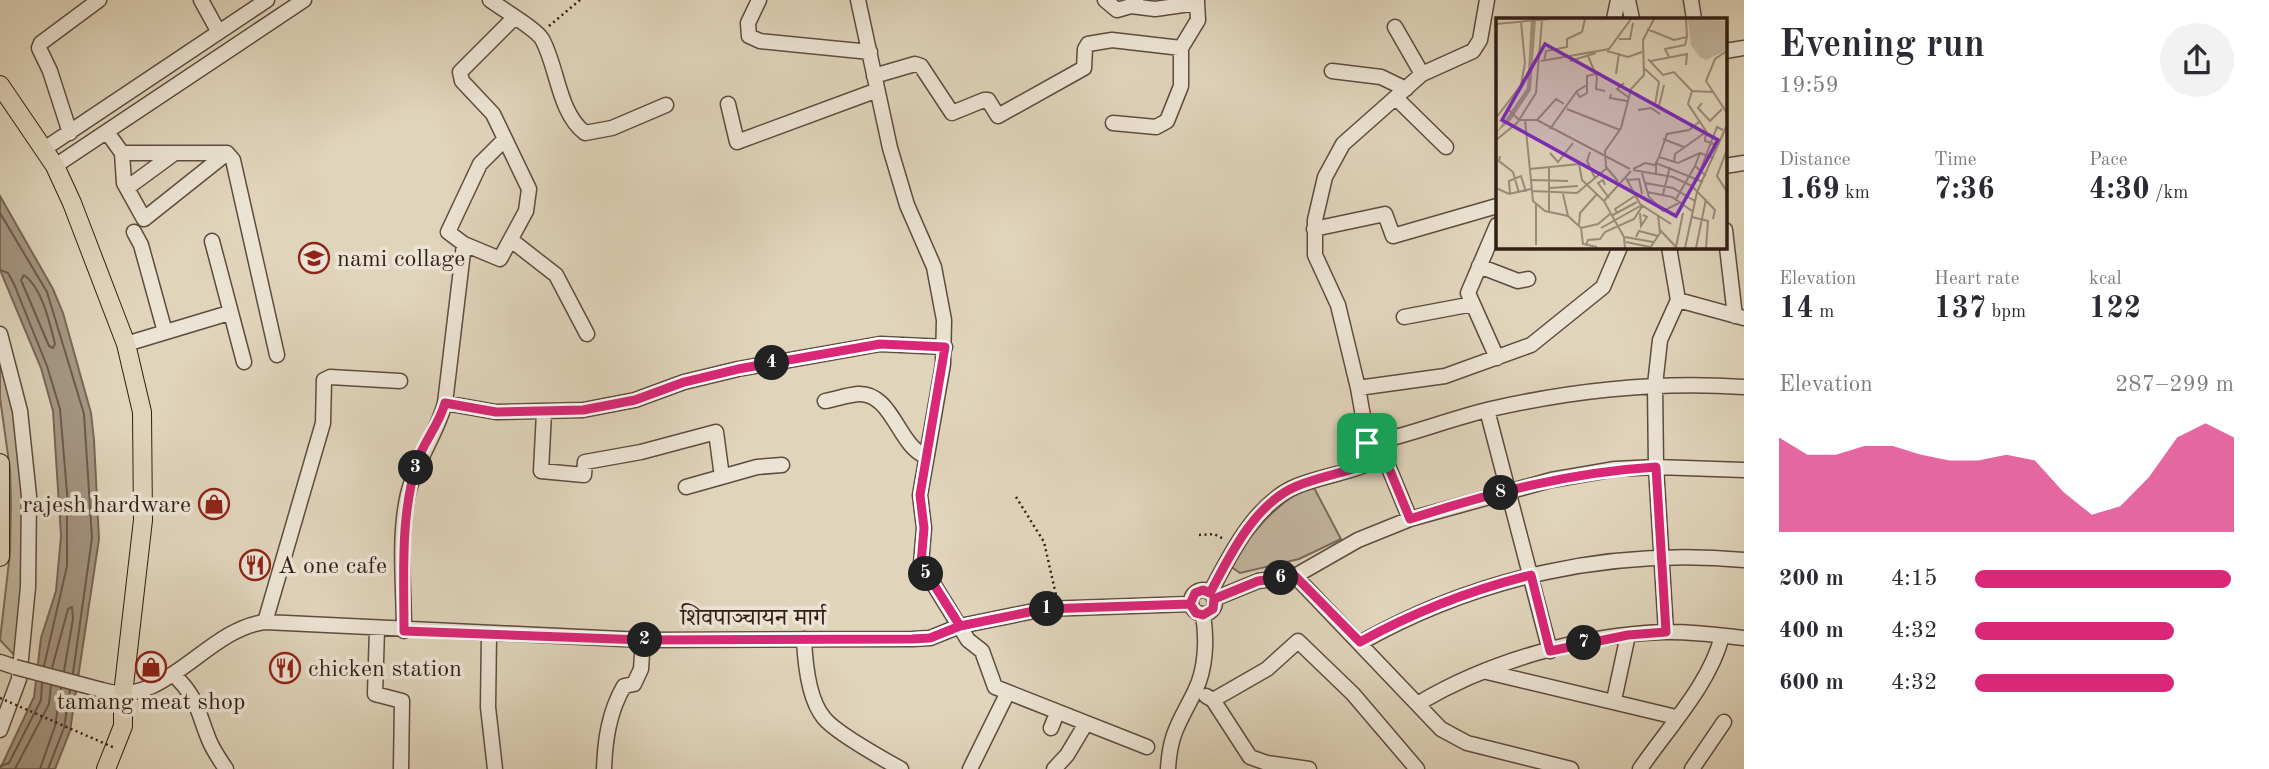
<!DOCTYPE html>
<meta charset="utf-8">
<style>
body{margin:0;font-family:"Old Standard TT","Noto Serif Devanagari",serif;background:#f2f2f3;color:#2b2b33;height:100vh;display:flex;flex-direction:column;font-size:26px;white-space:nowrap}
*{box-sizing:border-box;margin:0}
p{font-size:23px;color:#7c7c81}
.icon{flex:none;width:38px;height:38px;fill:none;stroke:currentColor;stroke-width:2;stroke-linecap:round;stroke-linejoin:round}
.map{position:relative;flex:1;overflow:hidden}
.panel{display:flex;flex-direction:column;background:#fff;width:525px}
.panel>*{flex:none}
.pin{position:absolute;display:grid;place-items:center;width:60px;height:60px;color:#fff;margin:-30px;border-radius:14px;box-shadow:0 4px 10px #0006}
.km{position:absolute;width:35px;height:35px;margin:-18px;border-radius:50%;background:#222;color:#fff;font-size:19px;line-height:35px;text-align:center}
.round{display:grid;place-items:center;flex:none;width:74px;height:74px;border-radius:37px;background:#f2f2f3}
.head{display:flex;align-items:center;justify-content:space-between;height:119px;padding:0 35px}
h1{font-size:38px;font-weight:800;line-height:52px}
.metrics{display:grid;grid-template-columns:repeat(3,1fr);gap:10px;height:119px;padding:7px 35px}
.metrics div{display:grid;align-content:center}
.metrics b{font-size:30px;font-weight:800}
.metrics small{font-size:19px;font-weight:400}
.metrics p{font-size:19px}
.chart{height:196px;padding:14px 35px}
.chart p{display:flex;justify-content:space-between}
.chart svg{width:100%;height:126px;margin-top:7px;fill:#db2777;opacity:.7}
ul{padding:0 35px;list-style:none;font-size:23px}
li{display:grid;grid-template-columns:112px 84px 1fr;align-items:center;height:52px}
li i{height:18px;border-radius:9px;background:#db2777}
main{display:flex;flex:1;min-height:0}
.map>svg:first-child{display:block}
.green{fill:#c2b59f;stroke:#7a6a5a;stroke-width:2}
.water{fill:#a59683;stroke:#776657;stroke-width:2}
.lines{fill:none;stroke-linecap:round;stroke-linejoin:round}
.shore{stroke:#6c5a4c;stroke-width:2}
.minor-casing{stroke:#5e4c3e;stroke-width:17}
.major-casing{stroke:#321e15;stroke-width:20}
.path{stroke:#321e15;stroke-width:2.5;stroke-dasharray:2 3.5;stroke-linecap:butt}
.minor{stroke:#ebe3d3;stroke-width:14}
.major{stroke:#e0d4bb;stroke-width:18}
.minor-bridge-casing{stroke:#5e4c3e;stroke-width:17;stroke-linecap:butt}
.path-bridge{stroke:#321e15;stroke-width:2.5;stroke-dasharray:2 3.5;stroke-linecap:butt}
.minor-bridge{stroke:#ebe3d3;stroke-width:14}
.route-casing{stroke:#fff;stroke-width:14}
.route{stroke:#db2777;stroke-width:9}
.labels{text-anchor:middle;stroke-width:7;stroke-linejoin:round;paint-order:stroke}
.poi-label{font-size:24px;fill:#321e15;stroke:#ebe3d3;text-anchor:start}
.street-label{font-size:24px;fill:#321e15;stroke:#ebe3d3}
.inset-road{fill:none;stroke:#9a8b79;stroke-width:2}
.view{fill:#7b2cbf;fill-opacity:0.15;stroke:#7b2cbf;stroke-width:3.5}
.inset-edge{fill:none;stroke:#321e15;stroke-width:3.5}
</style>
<main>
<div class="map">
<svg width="1744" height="769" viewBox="0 0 1744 769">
<rect width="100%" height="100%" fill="#e0d4bb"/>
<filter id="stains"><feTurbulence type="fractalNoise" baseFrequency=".00286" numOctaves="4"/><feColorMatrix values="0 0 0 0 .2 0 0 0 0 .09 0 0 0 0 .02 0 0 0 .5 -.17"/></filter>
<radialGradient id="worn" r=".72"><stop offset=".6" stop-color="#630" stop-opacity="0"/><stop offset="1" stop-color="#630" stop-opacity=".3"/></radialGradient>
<path class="green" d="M0,352l20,83 5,112 -8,111 -17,-18 10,-87 1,-50 -1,-34 -10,-71z
M1312,484l29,55 -42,20 -59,14 -10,-7c22,-35 46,-62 82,-82z"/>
<path class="water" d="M0,196l53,93 10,24 28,100 3,27 5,99 -29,192 -15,38h-55l34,-72 7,-59 15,-47 5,-55 -8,-125 -12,-43 -41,-98z"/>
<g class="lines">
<path class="shore" d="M0,213l47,79 37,122 8,124 -19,135
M0,270l8,3 6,11 33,82 13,43 7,84v73l-23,100
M24,275c18,12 26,49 31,69l-2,4 -4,-2 -28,-66z
M52,668l16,-59 4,-2 1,12 -9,52
M0,766l9,-3 32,-63 1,-17
M15,769l34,-65 2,-19
M40,769l15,-43 6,-38
M48,769l16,-41 6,-38"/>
<g class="minor-casing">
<path id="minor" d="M201,0l17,31
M490,0c12,9 46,29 52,39 16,29 16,73 43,94l27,-5 54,-23
M759,0l-11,23 1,13 11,5 110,11
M858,0l32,148 17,57 27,62 10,53 -1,44 -23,131 4,33 -3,36 47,76 14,11 13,36 152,60
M1105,0l12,10 14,-4 5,-5
M1628,0l4,19
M1691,0l3,19
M1131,6l24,3 42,-6v-3
M1614,19l4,-19
M1395,27l27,47
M1725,51l19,-3
M1332,71l49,6 25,12
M874,76l41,-12 6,2 31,47 32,-13h4l10,16 86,-48 1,-19 3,-5 24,-4 69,8
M1396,98l50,49
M728,104l9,38 138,-51
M1113,123l43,4 11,-6 14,-35v-38l17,-28 -1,-17
M107,132l15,21 2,30 20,36 83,-66
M70,133l-20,-62 -11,-23 2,-5 58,-43
M505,139l-25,25 -32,68 16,12 36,15 26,-48 3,-22 -36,-75 -31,-33 -2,-9 53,-53
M44,149l223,-149
M122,153h105l6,7 44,195
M55,166l249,-166
M1725,166l19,-3
M127,188l45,-33
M1497,225l-29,68 29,65
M1314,229l71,-15 8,22 104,-30
M1725,230l10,86
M134,232l7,13 24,87
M511,240l45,35 31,59
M212,241l32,121
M1669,247l9,53 66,18
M1479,266l39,15 10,-2
M1404,317l69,-13
M0,334l20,77 9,85 -1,91 -9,92 -19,51
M126,344l103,-31
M1358,388l-20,-83 -23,-50v-35l10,-43 18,-33 79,-70 51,-23 7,-11 7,-40
M825,401c11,-2 22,-6 33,-7 34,-2 40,51 67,62
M445,403l51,9 87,-2 52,-10 49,-18 54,-13 142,-25 65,3
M1487,410l63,241
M544,413l-3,58 43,4 1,-13 56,-10 75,-20 6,45
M1368,444c42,-9 81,-25 123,-35 83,-19 167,-28 253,-22
M1368,444l16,12 26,63
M686,487l71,-20 25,-2
M1295,576l146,153 26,14 104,26
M1191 602a12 12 0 1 1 24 0a12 12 0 1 1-24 0Z
M1210,593c20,-38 45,-90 87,-107 22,-9 46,-12 68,-21l3,-21 -10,-56 87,-12 86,-31 72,-58 17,-40
M1214,599l44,-18 37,-5 63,-36 52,-21 141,-39 64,-11 41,-2 88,3
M265,622l58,-199 1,-43 6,-3 70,4
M377,629l-2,65 27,7 -1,68
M404,631c0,-44 -6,-94 4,-137 8,-34 28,-58 37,-91l19,-159
M1666,632l-10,-165 -1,-82 5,-45 18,-40
M489,634l-1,73 7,62
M804,639c1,23 4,60 20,79 12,15 59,41 77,51
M1360,643c117,-66 250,-95 384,-83
M0,662l15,5
M1487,672l189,45
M173,674c25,24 24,36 36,66 4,10 11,20 17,29
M102,690c62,20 104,-61 163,-68l378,18 269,-1 18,-1 30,-12 84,-17 146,-5
M1206,696l7,4 37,57 17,6 42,6
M1213,700l54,-31 31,-28 55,53 64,75
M1614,700l14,-65
M1419,703c71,-42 162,-68 245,-71 26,-1 54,3 80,6
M1051,728l6,-15
M604,769c1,-29 5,-57 20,-83l10,-2 7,-15 2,-29
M970,769l37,-75
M1054,769l13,-14 18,-30
M1168,769c2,-37 12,-47 27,-78 11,-22 12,-52 8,-76
M1640,769c28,-41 70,-85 82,-133
M1692,769l32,-47"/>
</g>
<g class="major-casing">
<path id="major" d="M0,85l55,81 17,37 54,141 16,68 1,108 -20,174v32l-17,43
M0,463v94"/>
</g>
<path class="path" d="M549,26l31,-26
M1016,497l28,45 12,53
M1199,535l15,-1 10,5"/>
<use href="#minor" class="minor"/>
<use href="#major" class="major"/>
<g class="minor-bridge-casing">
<path id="minor-bridge" d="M15,667l87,23"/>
</g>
<path class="path-bridge" d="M0,698l115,50"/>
<use href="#minor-bridge" class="minor-bridge"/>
</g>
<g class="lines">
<g class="route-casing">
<path id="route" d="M1367,443l-2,22c-22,8 -46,12 -68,21 -42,17 -67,69 -87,107l-7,-3 -8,3 -5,11 -146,5 -84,17 -30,12 -18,1 -269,1 -239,-9c0,-57 -4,-114 13,-169 7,-21 22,-37 28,-59l51,9 87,-2 52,-10 49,-18 54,-13 142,-25 65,3 -25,148 4,33 -3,36 39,62 84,-17 146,-5 6,9 7,2 10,-6 1,-10 44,-18 37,-5 65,66c54,-30 111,-52 171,-67l19,76 78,-16 38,-3 -10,-165c-84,5 -166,26 -246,52l-26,-63 -17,-13"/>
</g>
<use href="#route" class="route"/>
</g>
<defs>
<g id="university-ring" transform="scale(1.575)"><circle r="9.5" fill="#ebe3d3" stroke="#8f2418" stroke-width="1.5"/><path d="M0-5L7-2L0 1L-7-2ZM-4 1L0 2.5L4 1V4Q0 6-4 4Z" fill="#8f2418"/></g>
<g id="shop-ring" transform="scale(1.575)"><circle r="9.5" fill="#ebe3d3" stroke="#8f2418" stroke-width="1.5"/><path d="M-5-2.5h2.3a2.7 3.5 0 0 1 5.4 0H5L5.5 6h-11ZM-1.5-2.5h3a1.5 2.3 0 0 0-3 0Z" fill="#8f2418"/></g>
<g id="restaurant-ring" transform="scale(1.575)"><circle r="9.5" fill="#ebe3d3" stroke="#8f2418" stroke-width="1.5"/><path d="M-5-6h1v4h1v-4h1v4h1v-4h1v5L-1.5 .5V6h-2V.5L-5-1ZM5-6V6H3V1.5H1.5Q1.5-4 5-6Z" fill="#8f2418"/></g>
</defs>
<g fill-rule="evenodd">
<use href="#university-ring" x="314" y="258"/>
<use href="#shop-ring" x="214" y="504"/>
<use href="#restaurant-ring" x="255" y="565"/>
<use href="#shop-ring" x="151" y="667"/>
<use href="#restaurant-ring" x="285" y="668"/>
</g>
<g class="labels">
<g class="poi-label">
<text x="337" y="266">nami collage</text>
<text x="191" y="512" text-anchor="end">rajesh hardware</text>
<text x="278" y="573">A one cafe</text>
<text x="308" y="676">chicken station</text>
<text x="151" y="709" text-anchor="middle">tamang meat shop</text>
</g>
<g class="street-label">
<text x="753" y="625">शिवपाञ्चायन मार्ग</text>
</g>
</g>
<g transform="translate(1496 18)">
<rect width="231" height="231" fill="#e0d4bb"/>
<path d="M192,1l39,2v29l-21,10 -6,-3 -9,-12z" fill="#c2b59f"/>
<path d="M35,1h5l-5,71 -20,30 -15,13 31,-45z" fill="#a59683"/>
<path class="inset-road" d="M0,6l53,-5M151,11l27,11 13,-3 -1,-18M123,21h11l3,-16M111,33l21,6 14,-5M231,33l-12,8 -9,22 21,32M92,38l9,21 -1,12 9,2M173,39l-4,-8 20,-4 2,-8M152,41l15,16 11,-3 18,19M45,43l68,-12 22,-30M48,43l2,-10 21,-4v-8l15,-7 3,-13M74,43l26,-8M155,43l36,-7 -1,11M149,51l14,13 -4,23M120,56l3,-21M128,65l-7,6 11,8M217,74l-21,-1 -4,13 18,27 -1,10 13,4M81,75l3,4 7,-4v-17l8,-2M115,76l-1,4 17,3M206,85l-4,5 12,13 12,-12M159,87l4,1 5,-21M12,91l11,11h18l93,49M71,91l53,21M142,92l13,-2 9,6M0,100l25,-33 4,-22 -4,-41M29,102l8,81 12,10 23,5 13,12 2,16 14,3M41,102l19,-21 8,5M54,111l27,-38 10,-6M167,121l21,8M0,122l21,-17 19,-30 6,-73M94,134l-3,9 8,17M230,134l-9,24 10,16M54,135l8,9 15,-19M4,138l-1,5 14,11 6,21M163,139l8,-23 22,-4 10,-8M178,144l1,-8 31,-22M34,151l49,-5 3,16 22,21 20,36 1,11M137,151l12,-6 10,2 4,-8 19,6 22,-10M137,152l40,7 19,9 23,24 -2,9M204,153l17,-44 6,3M146,155l7,24 14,14 18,-9M160,155v-10l47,19M210,158l-11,-10 5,-13 14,5M130,160l14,26 31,20M36,162l36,1M132,162l11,-1 3,15M122,163l-12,-14 -1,-16 16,-23 10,-39 13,-14 -1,-35 11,-21M149,165l28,5 22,13M109,167l-2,-5 -5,3 11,15M0,170l13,6 22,-5M54,170l28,-2M36,173l45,2 30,-25M151,174l25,5 20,14M14,176l-1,-13 12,-5 5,16M67,176l5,22M167,176l7,-27M180,181l19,-33M108,183l27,-30M53,194v-44M121,195l-2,-4 20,-13M144,195l1,13 6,-9 -4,-2M115,198l26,-14M196,199l16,4 -2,27M83,207l1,-12 17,-19M85,210l17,-4 12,-10M105,210l41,-23M164,212l16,17 7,-34M129,219l28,5M140,219l3,-6 19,5M130,224l24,5M40,227v-41M90,227l2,-5 12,-1 5,-7 29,-13 9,-14M154,230l10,-15 -2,-18M189,230l12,-56 30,-67M200,230l10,-49"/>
<path class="view" d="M49,26l173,96 -42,76 -174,-96z"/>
<rect width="231" height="231" class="inset-edge"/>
</g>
<rect width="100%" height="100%" filter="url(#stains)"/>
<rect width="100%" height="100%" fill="url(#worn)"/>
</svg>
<div class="pin" style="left:1367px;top:443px;background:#1e9e55"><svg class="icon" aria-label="arrive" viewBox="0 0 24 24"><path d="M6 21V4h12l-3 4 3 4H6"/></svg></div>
<b class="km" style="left:1047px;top:609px">1</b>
<b class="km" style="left:645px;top:640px">2</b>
<b class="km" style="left:416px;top:468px">3</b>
<b class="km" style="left:772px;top:363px">4</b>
<b class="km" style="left:926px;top:574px">5</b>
<b class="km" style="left:1281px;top:578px">6</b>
<b class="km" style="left:1584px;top:643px">7</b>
<b class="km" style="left:1501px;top:493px">8</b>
</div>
<section class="panel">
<div class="head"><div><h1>Evening run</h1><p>19:59</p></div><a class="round"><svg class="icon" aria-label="share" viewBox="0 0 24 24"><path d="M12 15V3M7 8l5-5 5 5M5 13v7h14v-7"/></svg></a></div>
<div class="metrics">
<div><p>Distance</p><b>1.69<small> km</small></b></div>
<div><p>Time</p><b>7:36</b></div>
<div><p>Pace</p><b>4:30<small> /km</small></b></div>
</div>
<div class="metrics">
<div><p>Elevation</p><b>14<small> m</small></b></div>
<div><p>Heart rate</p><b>137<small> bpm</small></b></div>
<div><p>kcal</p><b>122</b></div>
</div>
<div class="chart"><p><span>Elevation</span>287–299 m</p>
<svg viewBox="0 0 160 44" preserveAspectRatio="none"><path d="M0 44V11L10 17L20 17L30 14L40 14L50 17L60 19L70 19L80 17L90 19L100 30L110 38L120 35L130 25L140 11L150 6L160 11V44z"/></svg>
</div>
<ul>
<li><b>200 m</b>4:15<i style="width:99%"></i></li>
<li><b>400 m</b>4:32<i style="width:77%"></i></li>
<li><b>600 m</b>4:32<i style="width:77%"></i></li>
</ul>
</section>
</main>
